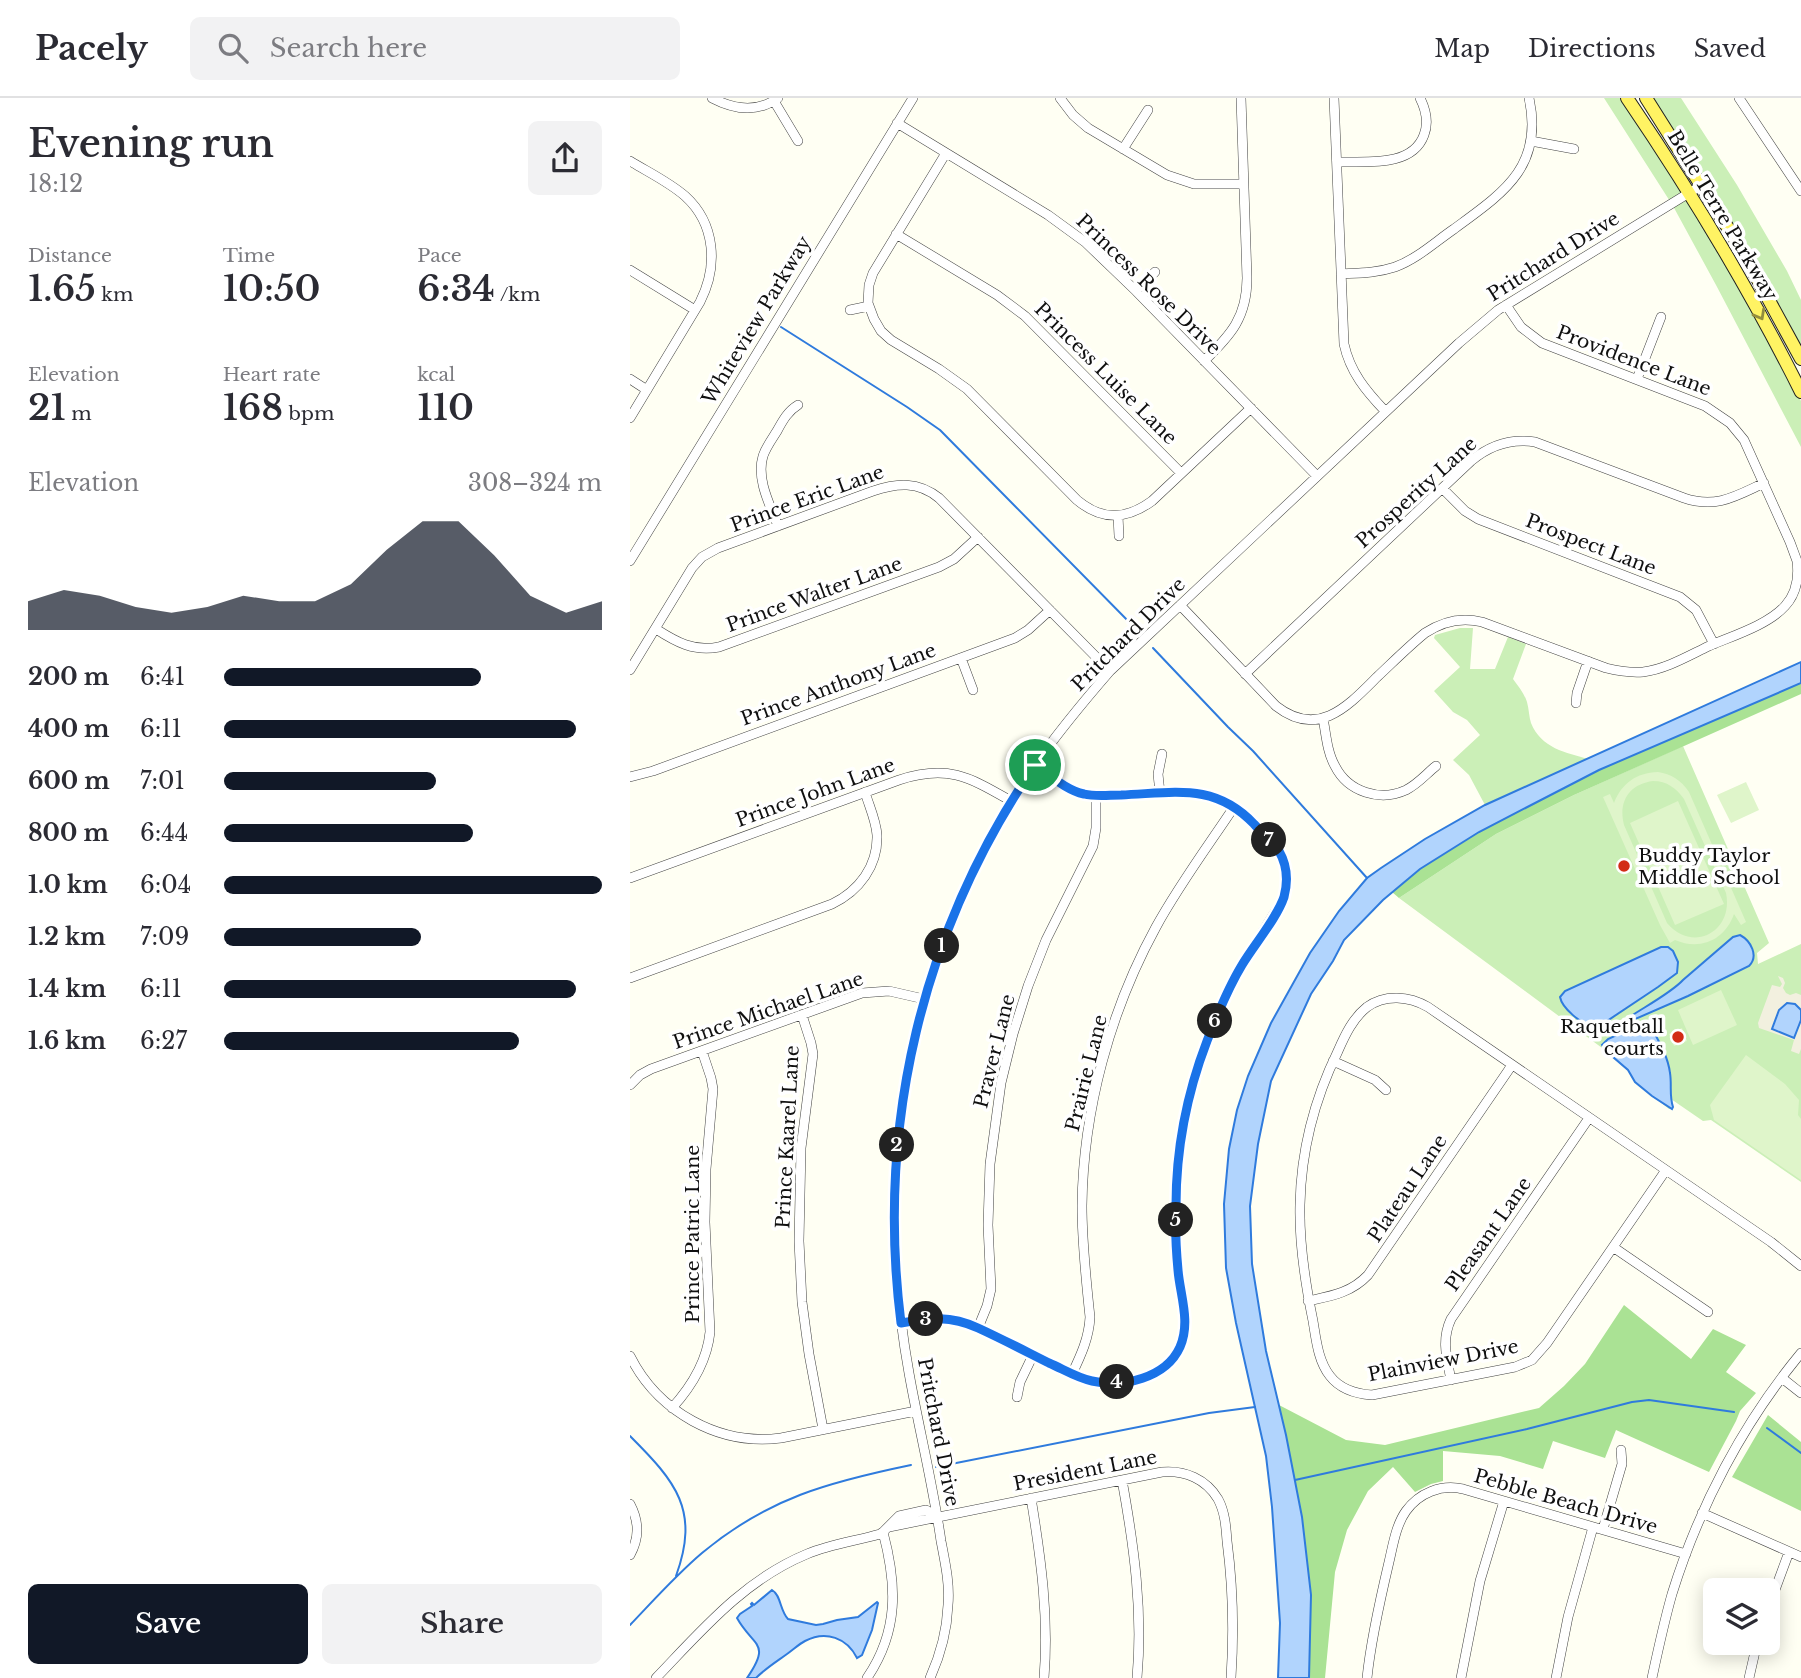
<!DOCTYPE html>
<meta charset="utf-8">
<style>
body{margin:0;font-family:"Libre Baskerville",serif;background:#f2f2f3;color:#2b2b33;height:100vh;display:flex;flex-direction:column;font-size:26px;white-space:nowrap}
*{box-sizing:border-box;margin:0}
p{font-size:23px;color:#7c7c81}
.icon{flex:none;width:38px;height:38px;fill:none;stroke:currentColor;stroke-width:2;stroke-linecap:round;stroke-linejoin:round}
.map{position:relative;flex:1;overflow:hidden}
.drawer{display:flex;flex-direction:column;background:#fff;width:630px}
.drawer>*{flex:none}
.tools{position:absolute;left:1073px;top:1480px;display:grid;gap:14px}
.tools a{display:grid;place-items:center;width:77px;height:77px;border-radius:10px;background:#fff;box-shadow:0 4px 18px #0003;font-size:35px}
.pin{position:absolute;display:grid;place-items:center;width:60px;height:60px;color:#fff;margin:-30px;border:4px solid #fff;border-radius:50%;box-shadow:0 2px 7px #0007}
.km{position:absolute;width:35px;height:35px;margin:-18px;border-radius:50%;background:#222;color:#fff;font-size:19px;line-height:35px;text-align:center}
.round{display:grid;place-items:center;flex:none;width:74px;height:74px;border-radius:10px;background:#f2f2f3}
.headline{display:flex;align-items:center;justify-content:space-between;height:119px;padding:0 28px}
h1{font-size:38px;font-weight:600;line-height:52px}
.figures{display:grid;grid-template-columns:repeat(3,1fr);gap:10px;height:119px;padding:7px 28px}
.figures div{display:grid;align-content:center}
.figures b{font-size:35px;font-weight:600}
.figures small{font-size:19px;font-weight:400}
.figures p{font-size:19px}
.chart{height:196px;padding:14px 28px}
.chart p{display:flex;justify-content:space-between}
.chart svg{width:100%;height:126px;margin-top:7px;fill:#111827;opacity:.7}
.button{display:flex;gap:14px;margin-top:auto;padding:14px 28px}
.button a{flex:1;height:80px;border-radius:10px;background:#111827;color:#fff;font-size:28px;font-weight:600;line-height:80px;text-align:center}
.button a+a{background:#f2f2f3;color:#2b2b33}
ul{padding:0 28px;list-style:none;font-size:23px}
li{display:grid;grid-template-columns:112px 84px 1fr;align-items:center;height:52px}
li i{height:18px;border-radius:9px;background:#111827}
header{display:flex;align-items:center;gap:42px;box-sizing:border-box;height:98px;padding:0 35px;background:#fff;border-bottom:2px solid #e1e1e2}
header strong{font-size:33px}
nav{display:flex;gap:38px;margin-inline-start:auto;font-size:24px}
.search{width:490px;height:63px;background:#f2f2f3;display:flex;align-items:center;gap:18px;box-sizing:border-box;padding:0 24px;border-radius:10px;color:#7c7c81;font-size:26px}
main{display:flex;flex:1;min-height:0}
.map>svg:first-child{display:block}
.green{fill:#cbefb7}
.forest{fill:#aae294}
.pitch{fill:#dff5ca;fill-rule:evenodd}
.plaza{fill:#f2f0df}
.water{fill:#b1d4fd;stroke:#2f7bdd;stroke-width:2}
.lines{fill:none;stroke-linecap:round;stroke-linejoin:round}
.stream{stroke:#2f7bdd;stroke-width:2}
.minor-casing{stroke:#434343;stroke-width:10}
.major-casing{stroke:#212121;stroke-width:14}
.minor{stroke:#fff;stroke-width:9}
.major{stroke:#fff363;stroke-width:12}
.oneway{stroke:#938d3e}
.route-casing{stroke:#fff;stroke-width:14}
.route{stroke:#1a73e8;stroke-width:9}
.poi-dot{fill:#d22c16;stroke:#fff;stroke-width:2.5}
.labels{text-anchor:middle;stroke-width:7;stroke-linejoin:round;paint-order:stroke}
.street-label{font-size:19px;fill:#101010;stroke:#fff}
.poi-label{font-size:19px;fill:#101010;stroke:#fff;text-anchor:start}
</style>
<header>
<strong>Pacely</strong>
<div class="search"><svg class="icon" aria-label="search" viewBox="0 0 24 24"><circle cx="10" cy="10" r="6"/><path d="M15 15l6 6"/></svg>Search here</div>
<nav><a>Map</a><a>Directions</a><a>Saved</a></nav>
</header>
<main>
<section class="drawer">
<div class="headline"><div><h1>Evening run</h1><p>18:12</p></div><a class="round"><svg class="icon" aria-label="share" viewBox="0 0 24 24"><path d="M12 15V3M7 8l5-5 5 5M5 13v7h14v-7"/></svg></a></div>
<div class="figures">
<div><p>Distance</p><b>1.65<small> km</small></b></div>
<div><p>Time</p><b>10:50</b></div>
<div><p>Pace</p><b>6:34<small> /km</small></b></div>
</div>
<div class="figures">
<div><p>Elevation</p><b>21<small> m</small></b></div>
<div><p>Heart rate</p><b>168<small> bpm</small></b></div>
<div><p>kcal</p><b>110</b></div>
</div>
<div class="chart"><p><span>Elevation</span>308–324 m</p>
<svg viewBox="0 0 160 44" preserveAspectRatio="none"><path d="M0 44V34L10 30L20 32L30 36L40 38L50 36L60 32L70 34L80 34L90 28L100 16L110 6L120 6L130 18L140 32L150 38L160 34V44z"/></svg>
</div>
<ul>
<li><b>200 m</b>6:41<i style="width:68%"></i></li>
<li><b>400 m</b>6:11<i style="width:93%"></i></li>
<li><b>600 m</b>7:01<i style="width:56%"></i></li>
<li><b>800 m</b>6:44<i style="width:66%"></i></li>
<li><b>1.0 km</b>6:04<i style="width:100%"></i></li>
<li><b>1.2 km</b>7:09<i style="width:52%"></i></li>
<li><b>1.4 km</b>6:11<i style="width:93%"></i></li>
<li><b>1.6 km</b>6:27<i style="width:78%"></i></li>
</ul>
<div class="button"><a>Save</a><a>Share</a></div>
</section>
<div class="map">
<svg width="1171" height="1580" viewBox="0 0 1171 1580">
<rect width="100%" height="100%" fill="#fffff3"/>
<path class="green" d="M974,0h19l51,78 90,153 37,72v46l-85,-162 -43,-79z
M1021,0h30l56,87 50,86 14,29v50z
M830,530h13l-3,41h25l13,-32 18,7 -13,35c5,7 11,14 14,23 2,7 2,15 4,21 10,25 35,30 58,36l-104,46 -16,-30 -16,-15 27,-25 -13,-15 -14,-8 -19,-21 26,-24 -26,-29 1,-3z
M1053,648l86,197 -12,10 1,11 43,-20v238l-90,-62 -8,1 -32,-22 2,9 -4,1 -34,-27 -7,-12 -11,-11 -218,-161 97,-64 78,-39z"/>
<path class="forest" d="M1171,585v11l-227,101 -78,39 -97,64 -7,-6 28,-23 59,-37 120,-62z
M994,1207l67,54 22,-30 33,16 -20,27 30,21 -16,18 -4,10 -27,51 -93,-42 -11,28 -52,-17 -10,28 -43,-13 -57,-5v30l-12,3 -16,8 -22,-25 -25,24 -21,39 -12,42 -10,106h-16l2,-83 -9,-78 -23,-112 67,35 39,5 154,-37 25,-22 21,-22z
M1138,1317l33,27v69l-69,-34z"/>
<path class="pitch" d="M1028,674c13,2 23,8 31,20l57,130 -5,3 -7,-11c-9,26 -34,37 -59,26l-5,3 -10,-18 -57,-128 7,-3 4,9c8,-20 22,-30 44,-31zM1023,683c14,0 23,7 31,18l42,94c8,38 -33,61 -59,30l-43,-98c-6,-23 5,-41 29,-44z
M1116,684l13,28 -28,13 -14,-28z
M1048,703l46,103 -49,21 -45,-102z
M1091,892l16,35 -44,20 -15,-35z
M1052,930l5,13 -13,5 -5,-12z
M1116,957l39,29 14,16 -1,15 3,4v61l-87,-60 -4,-15z"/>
<path class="plaza" d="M1148,878l5,2 2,5 -2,5 3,5 4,2 6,-2 5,2v15l-2,-3 -12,-4 -8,7 15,27 7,-17v29l-2,5 -8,-3 3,-11 -35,-12 -1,-5 14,-38 8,2 2,-3z"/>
<path class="water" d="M1171,564v21l-202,87 -120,62 -59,37 -37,31 -39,40 -11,21 -22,33 -40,87 -13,63 -8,62 2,58 14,87 20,84 16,82 9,78 -2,83h-31l2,-55 -8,-116 -6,-51 -30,-133 -10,-55 -2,-64 5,-55 8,-39 11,-34 23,-53 39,-70 29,-42 28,-33 14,-10 44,-29 60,-34z
M1110,837c11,6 19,21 9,31l-61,30 -55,24h-4l2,-4c17,-11 41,-24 52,-36l50,-43z
M1031,849h7l5,4 5,11 -1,11 -19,14 -54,36c-5,2 -7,4 -12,3 -11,-2 -30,-18 -32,-29l5,-6z
M1157,905l8,1 6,6v10l-7,18 -22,-9 7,-19z
M1015,924l5,3c8,15 18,31 20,48 2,12 -1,22 3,34l-1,2 -20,-13 -17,-14 -7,-12 -22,-19 -4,-6 6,-6z
M142,1492c9,5 8,21 16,29l28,6 7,-1 14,-4 21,-3 19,-15 1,1 -6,27 -10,25 -5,3c-10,-20 -31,-28 -52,-17 -6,3 -12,9 -18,13 -11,8 -21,14 -31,24h-9c25,-36 6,-31 -10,-60l3,-4 12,-8 -1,-2 1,-1 2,2z"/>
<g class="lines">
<path class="stream" d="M151,229l126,80 33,23 196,199
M523,550l75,79 25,24 114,127
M1137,1330l34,25
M0,1338c46,46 70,74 46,140
M306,1369l273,-54 46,-6
M665,1382l232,-51 105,-27 17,-2 85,12
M0,1527c23,-24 46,-50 72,-72 66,-55 127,-71 209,-88"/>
<g class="minor-casing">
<path id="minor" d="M82,0c21,11 45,15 66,0
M430,0l13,17 15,13 79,47 27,9h50
M704,0l10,246c6,28 22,47 41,67
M1109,0l62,93
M144,3l24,40
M267,25l151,92 37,27 51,49 181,185
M901,43l43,8
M493,51l25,-39
M316,55l-73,120 -4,12 -1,18 6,16 7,12 10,9 48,29 28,20 110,111c25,21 49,20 75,1l99,-93
M0,63c18,11 39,21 55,35 31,28 33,71 15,106l-70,116
M707,64c28,-1 75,6 87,-27 5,-13 2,-25 -4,-37
M266,136l101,61 28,21 156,157
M0,172l65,40
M711,176c18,-1 36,-1 54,-7 22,-8 40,-25 59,-38 49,-36 90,-62 75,-131
M506,193l19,-19
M220,212l19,-4
M574,263c27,-26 43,-44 43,-83l-6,-180
M0,281l17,11
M1007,281l24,-62
M813,391l22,22 13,8 202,78 16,13 18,34
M488,418l1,20
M148,428c-8,-21 -22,-47 -15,-70 3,-9 9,-17 14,-25 6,-11 11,-20 21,-26
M0,463l283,-463
M550,507l96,101c42,33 72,0 101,-29 16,-15 32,-31 48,-44 18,-12 37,-16 57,-11l124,46c12,3 24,5 37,4 23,-3 45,-16 66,-26 23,-10 59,-21 76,-40 11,-12 14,-29 12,-45l-7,-19 -46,-102 -14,-17 -25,-17 -163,-63 -21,-16 -15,-22
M26,531c20,13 38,23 63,18l220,-80 15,-8 24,-22
M331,560l12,32
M0,572l62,-102 10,-11 16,-9 155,-57c24,-8 45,-10 66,7l171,173
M615,576l226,-213c19,-16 39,-23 64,-19l149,56c32,11 52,-2 80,-15
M946,605l1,-10 11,-32
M693,620c3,16 4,34 12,48 13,26 45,36 71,24 12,-6 20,-16 30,-24
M0,679l23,-6 362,-133 13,-8 22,-20
M530,695l-2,-19 4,-20
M0,780l269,-98c49,-16 70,-3 112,21
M0,880l202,-74c27,-13 46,-38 45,-69 -1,-15 -8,-29 -12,-43
M172,917l9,28 2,11 -12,94 -2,93 3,61 7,52 14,75
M703,963l42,19 11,10
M0,987l10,-10 11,-6 211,-76 27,-2 35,8
M1036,1072l-119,173 -15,17 -17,7 -143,28c-15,-1 -32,-6 -42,-19 -12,-15 -14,-37 -17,-55 -8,-39 -14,-77 -13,-116 1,-54 15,-107 38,-154 7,-16 15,-33 29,-44 18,-13 42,-11 61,0l343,235 30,24
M983,1149l95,65
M678,1203c23,-5 43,-8 60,-26l144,-210
M271,1225l39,-5 20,3 18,7 94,46 27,8 29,-1 14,-3 14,-5 14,-11 5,-7 8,-16 2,-23 -7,-44 -2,-68 4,-55 9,-50 14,-47 26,-63 12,-22 41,-66 4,-16 -1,-19 -9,-18 -28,-30 -14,-11 -19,-10 -27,-5 -100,3 -19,-7 -34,-23
M348,1230l9,-22 4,-17 -3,-64 2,-61 11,-81 12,-49 15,-48 18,-46 47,-94 3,-18v-32
M0,1258c28,56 89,90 151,82l135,-27
M442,1276c9,-19 17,-36 18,-57 -4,-37 -8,-74 -8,-111 1,-96 28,-195 74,-279 23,-42 52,-81 78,-120
M1152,1280l19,15
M821,1282c-4,-21 -10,-40 0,-61l138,-201
M387,1299l3,-15 13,-27
M42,1310c20,-22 35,-46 38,-76l-5,-110 1,-53 7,-80 -2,-11 -9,-27
M492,1382c12,66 21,131 15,198
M401,1400c10,61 18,119 13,180
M0,1406c9,17 10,33 0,51
M1072,1415l99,44
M259,1429l273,-55c23,-2 44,7 56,27 7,13 8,28 9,42 6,46 7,92 4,137
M973,1431l19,-65 -1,-14
M1138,1511l21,-57
M26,1580c46,-48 88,-98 151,-124 24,-10 49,-13 73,-20l3,-2 16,-16 27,-6 12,7
M237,1580c32,-47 30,-93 16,-146
M300,1580c10,-22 17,-48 18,-73 2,-21 -3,-43 -7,-64 -8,-56 -22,-112 -32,-168 -37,-205 -3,-406 109,-583 27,-42 59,-81 92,-119l349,-328 39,-33 204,-125
M737,1580c4,-39 13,-78 22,-116 4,-17 7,-37 17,-51 13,-18 35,-27 57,-22l223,65
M831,1580l19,-97 24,-80
M926,1580l12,-61 25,-90
M1022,1580c6,-28 12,-56 20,-84 27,-87 71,-171 129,-241
M1119,1580l8,-35"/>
</g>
<g class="major-casing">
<path id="major" d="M997,0c64,94 123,192 174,294
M1016,0l94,149 61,112"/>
</g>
<use href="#minor" class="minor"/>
<use href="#major" class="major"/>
</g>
<defs><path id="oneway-chevron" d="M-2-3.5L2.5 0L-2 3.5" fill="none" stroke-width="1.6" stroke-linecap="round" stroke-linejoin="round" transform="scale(1.75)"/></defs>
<use class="oneway" href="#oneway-chevron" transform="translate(1130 217) rotate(61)"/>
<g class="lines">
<g class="route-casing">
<path id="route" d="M405,667c15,10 31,25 49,29 12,3 25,1 37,1 53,-2 93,-13 133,29 8,9 18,17 25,27 8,14 9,31 5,46 -7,21 -30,48 -42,68 -14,23 -25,50 -35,76 -20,52 -31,109 -31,165 -1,21 0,43 2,64 2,25 13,52 2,77 -14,31 -57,41 -88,34 -15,-3 -29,-12 -43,-18 -24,-12 -47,-24 -71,-35 -28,-13 -48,-10 -77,-5 -25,-198 21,-393 134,-558z"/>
</g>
<use href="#route" class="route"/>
</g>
<g class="poi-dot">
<circle cx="994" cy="768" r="7"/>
<circle cx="1048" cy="939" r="7"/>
</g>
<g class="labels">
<g class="street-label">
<text transform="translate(1093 117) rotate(59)" y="7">Belle Terre Parkway</text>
<text transform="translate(923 158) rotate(-32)" y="7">Pritchard Drive</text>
<text transform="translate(519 186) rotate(44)" y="7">Princess Rose Drive</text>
<text transform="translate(126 222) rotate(-59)" y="7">Whiteview Parkway</text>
<text transform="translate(1004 262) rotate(21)" y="7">Providence Lane</text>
<text transform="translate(476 275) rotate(45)" y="7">Princess Luise Lane</text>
<text transform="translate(786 394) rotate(-42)" y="7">Prosperity Lane</text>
<text transform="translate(177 400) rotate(-20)" y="7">Prince Eric Lane</text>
<text transform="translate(961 446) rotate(21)" y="7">Prospect Lane</text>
<text transform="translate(184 496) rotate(-20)" y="7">Prince Walter Lane</text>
<text transform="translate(498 536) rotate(-45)" y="7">Pritchard Drive</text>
<text transform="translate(208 586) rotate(-20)" y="7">Prince Anthony Lane</text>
<text transform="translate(185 694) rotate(-20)" y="7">Prince John Lane</text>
<text transform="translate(138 912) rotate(-19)" y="7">Prince Michael Lane</text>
<text transform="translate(364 953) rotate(-76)" y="7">Praver Lane</text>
<text transform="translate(456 975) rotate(-76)" y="7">Prairie Lane</text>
<text transform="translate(157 1039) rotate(-87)" y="7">Prince Kaarel Lane</text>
<text transform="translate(777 1090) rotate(-56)" y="7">Plateau Lane</text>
<text transform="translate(62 1136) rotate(-90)" y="7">Prince Patric Lane</text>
<text transform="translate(858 1136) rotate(-55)" y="7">Pleasant Lane</text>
<text transform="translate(813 1262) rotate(-11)" y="7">Plainview Drive</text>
<text transform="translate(309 1334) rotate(79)" y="7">Pritchard Drive</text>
<text transform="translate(455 1372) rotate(-11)" y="7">President Lane</text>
<text transform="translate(936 1403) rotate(16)" y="7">Pebble Beach Drive</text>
</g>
<g class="poi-label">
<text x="1008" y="764">Buddy Taylor<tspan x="1008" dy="22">Middle School</tspan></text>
<text x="1034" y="935" text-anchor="end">Raquetball<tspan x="1034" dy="22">courts</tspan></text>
</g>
</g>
</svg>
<div class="tools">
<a><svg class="icon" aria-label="layers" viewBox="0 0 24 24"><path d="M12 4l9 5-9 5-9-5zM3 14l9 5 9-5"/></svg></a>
</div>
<div class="pin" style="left:405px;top:667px;background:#1e9e55"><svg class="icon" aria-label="arrive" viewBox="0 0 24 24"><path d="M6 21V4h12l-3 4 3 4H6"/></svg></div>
<b class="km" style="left:312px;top:848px">1</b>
<b class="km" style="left:267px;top:1047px">2</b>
<b class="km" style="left:296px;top:1221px">3</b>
<b class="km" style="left:487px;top:1284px">4</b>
<b class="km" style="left:546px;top:1122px">5</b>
<b class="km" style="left:585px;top:923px">6</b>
<b class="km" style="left:639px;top:742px">7</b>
</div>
</main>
